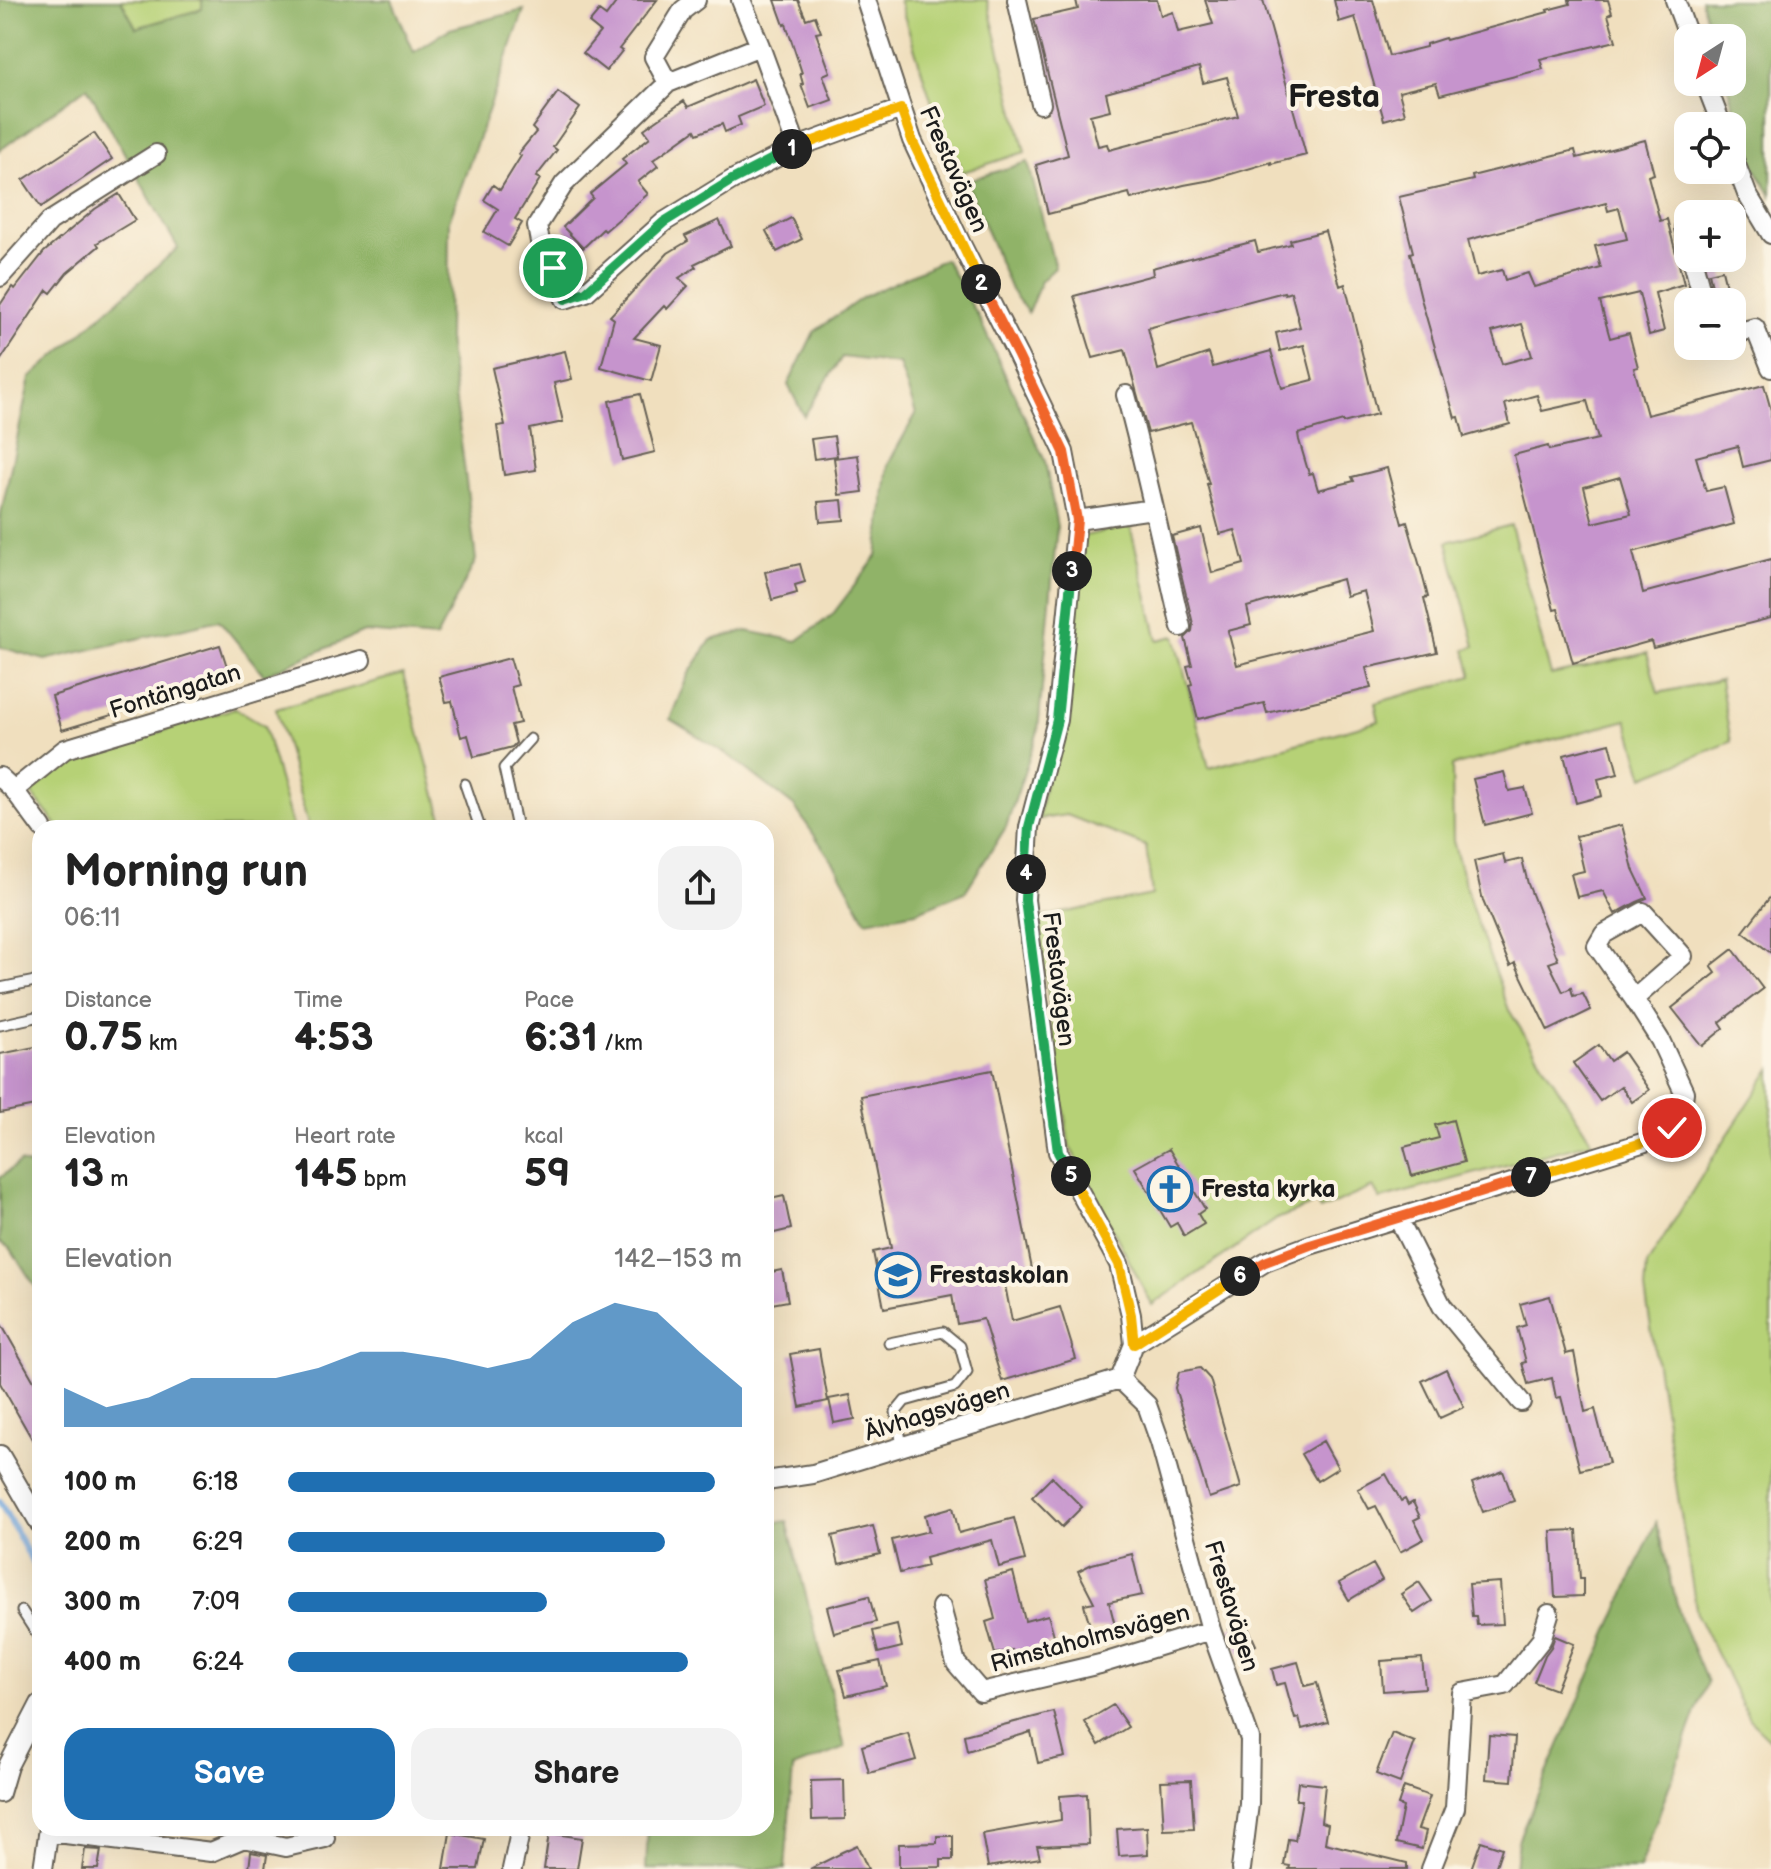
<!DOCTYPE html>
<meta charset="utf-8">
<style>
body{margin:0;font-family:"Balsamiq Sans",sans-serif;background:#f2f2f2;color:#222;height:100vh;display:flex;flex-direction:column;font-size:30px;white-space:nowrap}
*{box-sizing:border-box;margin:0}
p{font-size:26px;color:#767676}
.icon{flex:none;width:44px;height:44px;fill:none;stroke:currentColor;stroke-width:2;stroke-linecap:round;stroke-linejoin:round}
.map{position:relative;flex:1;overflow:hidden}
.sheet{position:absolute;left:32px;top:820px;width:742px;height:1016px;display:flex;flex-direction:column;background:#fff;border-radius:24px;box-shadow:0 8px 32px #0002}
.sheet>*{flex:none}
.needle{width:52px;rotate:216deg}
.tools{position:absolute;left:1674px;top:24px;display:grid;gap:16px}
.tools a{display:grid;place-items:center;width:72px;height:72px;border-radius:16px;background:#fff;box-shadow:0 8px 32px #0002;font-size:40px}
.pin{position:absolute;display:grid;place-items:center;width:68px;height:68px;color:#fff;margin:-34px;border:4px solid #fff;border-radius:50%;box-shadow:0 2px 8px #0007}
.km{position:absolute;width:40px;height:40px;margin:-20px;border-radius:50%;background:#222;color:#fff;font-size:22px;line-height:40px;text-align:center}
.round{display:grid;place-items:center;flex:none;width:84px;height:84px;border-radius:24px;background:#f2f2f2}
.summary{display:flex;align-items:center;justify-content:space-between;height:136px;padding:0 32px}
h1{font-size:44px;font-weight:600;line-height:60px}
.figures{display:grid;grid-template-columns:repeat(3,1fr);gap:12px;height:136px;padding:8px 32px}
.figures div{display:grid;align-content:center}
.figures b{font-size:40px;font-weight:600}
.figures small{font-size:22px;font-weight:400}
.figures p{font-size:22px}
.chart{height:224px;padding:16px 32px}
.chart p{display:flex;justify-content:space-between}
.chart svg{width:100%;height:144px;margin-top:8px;fill:#1f6fb2;opacity:.7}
.cta{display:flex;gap:16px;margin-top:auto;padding:16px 32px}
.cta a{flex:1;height:92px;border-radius:24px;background:#1f6fb2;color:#fff;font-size:32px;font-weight:600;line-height:92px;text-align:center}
.cta a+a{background:#f2f2f2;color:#222}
ul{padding:0 32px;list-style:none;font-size:26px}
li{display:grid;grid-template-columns:128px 96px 1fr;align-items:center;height:60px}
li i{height:20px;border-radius:10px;background:#1f6fb2}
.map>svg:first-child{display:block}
.green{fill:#b6d176;stroke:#697649;stroke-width:2}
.forest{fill:#90b367;stroke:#566842;stroke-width:2}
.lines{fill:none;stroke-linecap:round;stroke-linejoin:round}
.stream{stroke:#6fa4dc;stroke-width:6}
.building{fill:#c694cd;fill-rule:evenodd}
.service-casing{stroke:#666055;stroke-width:13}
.minor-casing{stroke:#666055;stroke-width:22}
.service{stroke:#fff;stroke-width:9}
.minor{stroke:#fff;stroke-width:18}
.split-1-casing{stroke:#fff;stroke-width:16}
.split-2-casing{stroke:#fff;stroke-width:16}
.split-3-casing{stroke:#fff;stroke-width:16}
.split-4-casing{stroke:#fff;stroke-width:16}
.split-5-casing{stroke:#fff;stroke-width:16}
.split-6-casing{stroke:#fff;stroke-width:16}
.split-7-casing{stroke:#fff;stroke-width:16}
.split-8-casing{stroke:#fff;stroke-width:16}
.split-1{stroke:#22a559;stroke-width:10}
.split-2{stroke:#f5b400;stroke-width:10}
.split-3{stroke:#f0652b;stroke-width:10}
.split-4{stroke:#22a559;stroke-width:10}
.split-5{stroke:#22a559;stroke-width:10}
.split-6{stroke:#f5b400;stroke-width:10}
.split-7{stroke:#f0652b;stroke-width:10}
.split-8{stroke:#f5b400;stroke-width:10}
.labels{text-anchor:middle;stroke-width:8;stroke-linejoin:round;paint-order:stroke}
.street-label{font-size:24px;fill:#1c1c1c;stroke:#fcf5e5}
.poi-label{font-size:24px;font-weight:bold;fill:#1c1c1c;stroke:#fcf5e5;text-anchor:start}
.district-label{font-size:32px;font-weight:bold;fill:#1c1c1c;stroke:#fcf5e5}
</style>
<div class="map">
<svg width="1771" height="1869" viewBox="0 0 1771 1869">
<rect width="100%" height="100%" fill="#fcf5e5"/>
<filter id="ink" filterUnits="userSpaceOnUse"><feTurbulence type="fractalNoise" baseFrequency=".0125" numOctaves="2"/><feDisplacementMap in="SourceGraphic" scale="16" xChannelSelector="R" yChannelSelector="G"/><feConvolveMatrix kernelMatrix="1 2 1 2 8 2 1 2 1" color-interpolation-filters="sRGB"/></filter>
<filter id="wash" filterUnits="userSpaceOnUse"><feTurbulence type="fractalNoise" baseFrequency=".006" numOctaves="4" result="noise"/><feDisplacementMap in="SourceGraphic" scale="32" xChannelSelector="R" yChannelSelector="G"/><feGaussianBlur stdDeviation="1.8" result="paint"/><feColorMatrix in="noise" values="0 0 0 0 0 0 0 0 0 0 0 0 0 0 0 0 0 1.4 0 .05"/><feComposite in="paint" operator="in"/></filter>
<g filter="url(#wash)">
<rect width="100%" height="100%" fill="#f0dfbe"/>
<path class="green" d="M121,0h81l1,9 -67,19z
M899,0h88l38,152 -62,20 -31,-69z
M1130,525l28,115 17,-4 34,132 170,-47 -4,-18 97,-27 -7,-26 10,-4 -28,-104 64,-17 40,150 96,-22 11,40 62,-13 11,62 -87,35 -17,-57 -175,46 1,75 19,67 37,102 83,132 -212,57 -7,-12 -53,23 -4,-7 -39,16 -125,86 -83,-160 -32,-227 115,-23 -6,-49 -79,-31 -28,4 45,-283z
M403,674l42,154h-136l-33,-119z
M235,708l29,18 29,102h-234l-29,-36 40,-32z
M1771,1069v671l-22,-21 -52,-104 -52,-325 2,-25 67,-109z"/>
<path class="forest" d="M0,0h121l15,28 66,-19v-9h190l22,52 36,-23 74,-19 -75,211 -1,118 28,221 -40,78 -72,-6 -100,43 -45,-55 -174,40 -45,-13v-129l30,-140 148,-130 -91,-161 -87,63z
M1701,0h70v196l-22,-39 -23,-75h6v-44h-20z
M1028,162l27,106 -14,13 -13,32 -17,-23 -45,-109z
M945,259l33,57 67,145 12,66 -19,204 -32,96 -41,65 -49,20 -50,9 -29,-53 -43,-62 -63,-49 -61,-38 18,-44 23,-35 36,-9 50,10 35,-26 45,-59 11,-92 28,-50 -17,-50 -57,-7 -38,59 -16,-31 26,-53 49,-35z
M20,1162l20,8v124l-29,-45 -11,-7v-64z
M787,1521l58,227 -52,20 -8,101h-139l2,-41h118v-304z
M1656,1522l25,98 26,62 -68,187h-124l3,-29z"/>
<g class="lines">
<path class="stream" d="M0,1502l40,74"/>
</g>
<g id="blocks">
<path class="building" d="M618,0h39l-38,49 3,2 -16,20 -23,-18 17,-21 -11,-9 10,-12 7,5z
M775,0h23l8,19 9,-3 6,16 -5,1 14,39 -7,3 9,25 -22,8 -9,-24h2l-3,-11h2l-16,-49 -2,1z
M1076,0h81l4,16 12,-4 5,20 35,-8 -8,-24h58l43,155 -35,9v-2l-60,18 -27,5 -53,14 -2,-6 -81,21 -12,-49 32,-10 -34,-136 44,-10zM1199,67l4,16 24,-6 11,39 -129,34 -2,-6 -9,2 -8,-31 20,-5 -4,-17z
M1334,0h39l16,56 37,-9v-3l19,-6 1,2 102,-28 -1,-2 23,-6 -1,-4h39l4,13 -4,2 8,26 -76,18 3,10 -103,26 -4,-12 -37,9 6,22 -21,6 -29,-103 -16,5z
M753,79l11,27 -26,11 3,8 -16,7 -3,-8 -25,10 -2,-4 -42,30 5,6 -20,16 10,12 -43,37 -2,-2 -20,19 -20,-21 30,-29 -3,-4 36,-30 -4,-5 28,-22 -6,-8 40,-28 4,6z
M558,92l22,16 -27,39 4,3 -21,27 4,2 -25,40 7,4 -14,23 -24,-14 14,-23 -14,-9 9,-15 7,5 21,-34 -3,-2 18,-22 -4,-4z
M94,133l18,26 -71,48 -18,-27z
M1645,140l9,34 -6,2 12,45 7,-2 17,65 -29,9 9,38 -15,4 -10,-42 -39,9 10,36 19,-5 9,34 -4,1 13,47 117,-30 7,25v50l-28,7 -5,-21 -42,11 10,34 18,-4 10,37 -101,28 10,41 128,-34v59l-118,30 -2,-7 -78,22 -15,-54 -4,1 -40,-155 34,-9 1,4 49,-11 -11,-38 -45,10 -5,-16 -32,9 5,20 -46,13 -5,-20 -4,1 -33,-116 -12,-49 3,-1 -14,-55 74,-17 -1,-4 103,-26 2,8zM1606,203l2,8 11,-3 8,31 -32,7 6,22 -67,19 -6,-14 -23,7 -3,-10 -25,6 -9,-36zM1522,324l10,32 -30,8 -10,-32zM1620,477l11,37 -38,9 -9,-36z
M119,194l16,26 -38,23 2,3 -32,27 -16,20 -4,-3 -47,71v-56l12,-18 3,2 29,-37 51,-43z
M791,218l11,21 -25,13 -11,-21z
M719,220l12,26 -37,18 2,3 -17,11 9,8 -21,23 -3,-3 -30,32 27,7 -10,36 -50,-14 13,-48 -4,-3 58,-63 20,-12 -3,-5z
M1325,231l15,55 5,-2 32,130 -34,9v-2l-45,13 1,6 10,34 4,-1 5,17 36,-9 -2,-4 35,-9 15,56 5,-2 14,48 7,27 -4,1 13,54 -71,16 5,20 -104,25 -3,-10 -66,16 -9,-34 3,-1 -5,-18 5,-1 -7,-27 7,-7 1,-7 -21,-88 29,-8 11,45 32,-9 -9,-34 -15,4 -9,-34 -4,-16h2l-18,-62 -43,11 -23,-83 -32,8 -19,-62 79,-21 -1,-7 49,-13 54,-14 3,11 33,-8 -1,-4zM1284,292l1,2 6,-2 9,35 -24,6 4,18 24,-6 9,35 -31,8 -11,-37 -58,16 -4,-14 -51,17 -10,-42zM1342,579l4,17 18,-5 10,40 -137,34 -9,-34 23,-6 -4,-18z
M1722,270l8,32h-14l-7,-29z
M565,351l7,28 -18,4 9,39 -33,7 6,41 -32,5 -7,-49 8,-1 -13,-57z
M640,394l15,58 -33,8 -13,-59z
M834,436l3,20 -23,3 -3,-20z
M858,455l5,37 -24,3 -5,-37z
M842,500l2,20 -24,2 -2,-20z
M800,564l5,18 -10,3 2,8 -25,7 -7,-28z
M220,645l11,34 -169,51 -10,-34z
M510,658l8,27 -7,2 9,36 -9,2 5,18 -4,4 -38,10 -6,-22 -7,2 -9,-36 -6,1 -7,-25z
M1610,743l8,31 -20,5 4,17 -26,7 -12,-48z
M1504,772l5,19 16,-3 7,25 -47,12 -12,-46z
M1622,825l11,44 14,29 -10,4 -22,12 -12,-23 -26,6 -6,-23 13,-3 -8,-35z
M1503,854l2,9 17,-4 6,25 30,76 -9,3 14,29 8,-4 2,8 10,-2 8,16 -43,21 -33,-68 -5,3 -27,-65 -9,-40z
M1771,896v57l-28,-21z
M1733,949l30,40 -43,33 4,6 -22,18 -30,-38 44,-35 -5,-7z
M1599,1045l11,16 13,-9 26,38 -17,12 -11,-16 -21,15 -27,-38z
M40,1046v59l-40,8v-59z
M992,1070l40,199 -29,6 9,46 48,-14 16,52 -74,22 -19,-62 -26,5 -5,-29 -68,13 -11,-56 18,-4 -30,-152z
M1453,1120l11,42 -52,14 -8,-29 35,-9 -4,-13z
M1169,1149l36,60 -7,5 6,10 -20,12 -7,-13 -7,4 -35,-59z
M784,1196l7,33 -25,6v-35z
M782,1270l6,31 -22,4v-32z
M1550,1296l16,58 8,-2 11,60 10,-3 14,54 -29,7 -19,-73 -5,1 -4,-20 -24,6 -6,-21 4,-1 -9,-34 9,-3 -6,-21z
M0,1322l40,70v61l-40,-70z
M819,1349l9,52 -28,6 -10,-53z
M1200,1368l10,11 31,108 -32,11 -34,-110 4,-16z
M1446,1369l18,38 -24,11 -18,-37z
M850,1395l5,24 -21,4 -5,-24z
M1323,1441l15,27 -21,13 -16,-27z
M1503,1471l11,30 -31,11 -11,-29z
M1386,1474l15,27 4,-2 3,6 5,-3 7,15 -6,3 10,19 -24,13 -24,-46 -7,3 -11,-20z
M1052,1477l30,30 -20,20 -30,-30z
M953,1507l6,26 55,-15 11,42 -26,7 -7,-27 -67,18 2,8 -27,7 -8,-33 37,-9 -4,-16z
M873,1526l7,28 -41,10 -7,-28z
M1577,1530l3,49h3v17l-28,1 -4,-66z
M1132,1554l10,41 -33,7 8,31 -6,2 -4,-8 -16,3 -7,-26 10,-2 -16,-31 14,-7z
M1373,1564l9,16 -33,20 -10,-17z
M1013,1572l12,49 23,-6 8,27 -43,12 -1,-4 -17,4 -9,-32 9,-3 -10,-40z
M1419,1582l13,19 -18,12 -13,-19z
M1500,1582l3,42 -26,1 -1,-9h-4l-3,-32z
M869,1596l7,26 -42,11 -7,-26z
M1245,1621l11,24 -16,8 -11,-24z
M897,1625l5,22 -24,6 -5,-22z
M1555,1636l19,8 -18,46 -22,-8 11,-27 6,-8z
M1422,1658l3,30 -42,3 -2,-30z
M880,1661l6,25 -40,10 -7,-26z
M1298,1662l7,24 12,-3 11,39 -26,7 -3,-11 -4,1 -10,-36 -9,2 -4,-16z
M1113,1705l15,22 -29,18 -14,-23z
M1054,1712l11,45 -27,6 -7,-31 -64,19 -3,-16z
M908,1733l8,27 -47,13 -7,-27z
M1392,1733l23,9 -15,41 -24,-9z
M1489,1735l26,2 -3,44 -26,-2z
M844,1780l1,39 -33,1 -1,-39z
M1191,1780l3,49 -30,1 -3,-49z
M1298,1782l27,3 -4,37 7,2 -3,19 82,20v6h-118l1,-3 -6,-1 4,-26 7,1 7,-40h-6z
M1404,1787l26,9 -12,33 8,2 -4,18 -26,-6 7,-36 -5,-2z
M1087,1794l2,50 -52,2 3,12 -52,9 -6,-33 79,-14 -1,-24z
M1147,1827l1,27 -29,2 -2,-27z
M450,1833l34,6 -6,30h-34z
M549,1833l33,5 -5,31h-33z
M937,1836h16v24h-12v7l-42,1v-24l38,-1z
M1481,1841l21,7 -7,21h-24z
M857,1845l11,24h-58l30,-15v-1z
M85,1849l16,1 -3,19h-16z
M251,1852l16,3 -2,14h-16z"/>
</g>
</g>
<g filter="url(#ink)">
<use href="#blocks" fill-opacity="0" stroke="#666055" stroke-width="2"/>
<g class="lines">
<g class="service-casing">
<path id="service" d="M465,784l15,44
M517,828l-13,-60 26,-29
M0,988l40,-8
M0,1025l40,-9
M889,1343l54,-11 17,14 7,26 -12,15 -50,14 -9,11 6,34
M22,1611l18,28"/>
</g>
<g class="minor-casing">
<path id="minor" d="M741,0l19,46 37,101
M866,0l46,140 49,104 57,112 46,96 13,68 -20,200 -28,107 -4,73 33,252 61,112 12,51 3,29 -14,35
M1017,0l24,104
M1675,0l14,38
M760,46l-92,37 -104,101 -27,42 4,21 12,21 12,31 21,-7 78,-70 68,-42 65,-33 104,-38
M1705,82l17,44
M668,83l-14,-26 29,-47 13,-10
M1732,154l15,40 24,40
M1684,228l4,16
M1692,258l12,44
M0,277l50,-56 106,-67
M1732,334l23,-6 16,40
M1126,395c21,77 37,155 55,232
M1077,520l76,-11
M0,777l14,13 28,38
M14,790l51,-41 296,-89
M1398,1218l44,88 79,96
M1134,1344l131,-82 45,-17 345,-106 17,-11 9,-13 3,-23 -24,-52 -26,-41 -37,-53 7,-12 39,-22 40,44 -49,43
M1120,1379l27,26 13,37 51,188 39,109 -1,65 -8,65
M0,1455l40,69
M766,1481l47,-7 307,-95
M941,1607l15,56 25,29 119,-28 111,-34
M0,1793l8,-27 32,-62
M49,1832l162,20 33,-14 42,9 39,-9
M43,1869l6,-41
M512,1869l9,-41
M1431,1869l24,-61 7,-115 43,-8 36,-45 8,-26"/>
</g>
<use href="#service" class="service"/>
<use href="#minor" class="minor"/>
</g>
</g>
<g class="lines" filter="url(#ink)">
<g class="split-1-casing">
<path id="split-1" d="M553,268l12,31 21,-7 78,-70 68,-42 60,-31"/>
</g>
<g class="split-2-casing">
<path id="split-2" d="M792,149l109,-40 11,31 69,144"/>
</g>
<g class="split-3-casing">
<path id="split-3" d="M981,284l37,72 46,96 13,68 -5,51"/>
</g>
<g class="split-4-casing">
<path id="split-4" d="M1026,874l3,-47 28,-107 15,-149"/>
</g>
<g class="split-5-casing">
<path id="split-5" d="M1026,874l-1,26 33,252 13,24"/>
</g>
<g class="split-6-casing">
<path id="split-6" d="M1071,1176l48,88 12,51 3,29 106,-68"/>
</g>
<g class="split-7-casing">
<path id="split-7" d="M1240,1276l25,-14 45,-17 221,-68"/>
</g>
<g class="split-8-casing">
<path id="split-8" d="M1531,1177l124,-38 17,-11"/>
</g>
<use href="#split-1" class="split-1"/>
<use href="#split-2" class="split-2"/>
<use href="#split-3" class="split-3"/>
<use href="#split-4" class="split-4"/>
<use href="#split-5" class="split-5"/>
<use href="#split-6" class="split-6"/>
<use href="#split-7" class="split-7"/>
<use href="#split-8" class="split-8"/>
</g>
<defs>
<g id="church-ring" transform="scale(2.3)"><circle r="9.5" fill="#fcf5e5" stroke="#1f6fb2" stroke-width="1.5"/><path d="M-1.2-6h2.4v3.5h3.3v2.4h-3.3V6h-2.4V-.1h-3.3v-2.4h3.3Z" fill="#1f6fb2"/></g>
<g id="school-ring" transform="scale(2.3)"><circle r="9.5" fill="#fcf5e5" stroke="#1f6fb2" stroke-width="1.5"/><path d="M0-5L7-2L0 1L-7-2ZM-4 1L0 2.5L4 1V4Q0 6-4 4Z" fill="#1f6fb2"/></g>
</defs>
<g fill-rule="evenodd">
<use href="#church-ring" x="1170" y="1189"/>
<use href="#school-ring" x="898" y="1275"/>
</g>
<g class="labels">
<g class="street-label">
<text transform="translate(954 169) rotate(66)" y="8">Frestavägen</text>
<text transform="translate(175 691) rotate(-17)" y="8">Fontängatan</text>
<text transform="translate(1059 979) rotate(83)" y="8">Frestavägen</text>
<text transform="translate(937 1411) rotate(-17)" y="8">Älvhagsvägen</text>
<text transform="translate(1232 1606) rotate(73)" y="8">Frestavägen</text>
<text transform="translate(1090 1638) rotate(-15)" y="8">Rimstaholmsvägen</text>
</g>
<g class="poi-label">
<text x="1201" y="1197">Fresta kyrka</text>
<text x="929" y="1283">Frestaskolan</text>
</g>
<g class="district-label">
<text x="1334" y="107">Fresta</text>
</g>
</g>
</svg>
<div class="tools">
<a><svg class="needle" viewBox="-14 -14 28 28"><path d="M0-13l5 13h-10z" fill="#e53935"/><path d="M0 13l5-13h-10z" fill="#767676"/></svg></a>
<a><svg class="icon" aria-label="locate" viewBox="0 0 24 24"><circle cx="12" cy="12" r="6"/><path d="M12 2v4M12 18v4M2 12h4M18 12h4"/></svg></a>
<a>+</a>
<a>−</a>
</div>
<div class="pin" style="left:553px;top:268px;background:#1e9e55"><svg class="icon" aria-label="arrive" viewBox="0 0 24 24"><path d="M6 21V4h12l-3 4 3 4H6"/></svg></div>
<div class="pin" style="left:1672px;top:1128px;background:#d93025"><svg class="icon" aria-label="check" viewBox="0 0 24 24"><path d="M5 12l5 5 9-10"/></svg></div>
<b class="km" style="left:792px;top:149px">1</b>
<b class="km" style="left:981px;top:284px">2</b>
<b class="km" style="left:1072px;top:571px">3</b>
<b class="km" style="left:1026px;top:874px">4</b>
<b class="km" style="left:1071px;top:1176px">5</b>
<b class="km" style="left:1240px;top:1276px">6</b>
<b class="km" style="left:1531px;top:1177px">7</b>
<section class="sheet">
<div class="summary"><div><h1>Morning run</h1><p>06:11</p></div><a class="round"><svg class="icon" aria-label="share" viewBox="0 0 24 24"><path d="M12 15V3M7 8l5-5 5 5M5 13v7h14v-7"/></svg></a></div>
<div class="figures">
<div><p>Distance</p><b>0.75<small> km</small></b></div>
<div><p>Time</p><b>4:53</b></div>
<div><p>Pace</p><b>6:31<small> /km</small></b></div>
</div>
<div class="figures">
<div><p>Elevation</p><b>13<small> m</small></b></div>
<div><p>Heart rate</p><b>145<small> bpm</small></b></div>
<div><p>kcal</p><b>59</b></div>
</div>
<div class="chart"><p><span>Elevation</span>142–153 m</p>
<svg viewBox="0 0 160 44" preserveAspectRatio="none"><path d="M0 44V32L10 38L20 35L30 29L40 29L50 29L60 26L70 21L80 21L90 23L100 26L110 23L120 12L130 6L140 9L150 21L160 32V44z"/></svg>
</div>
<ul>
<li><b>100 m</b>6:18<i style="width:94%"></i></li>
<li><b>200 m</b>6:29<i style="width:83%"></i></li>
<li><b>300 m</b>7:09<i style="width:57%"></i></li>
<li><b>400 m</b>6:24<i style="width:88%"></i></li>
</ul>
<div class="cta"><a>Save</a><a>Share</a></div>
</section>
</div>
